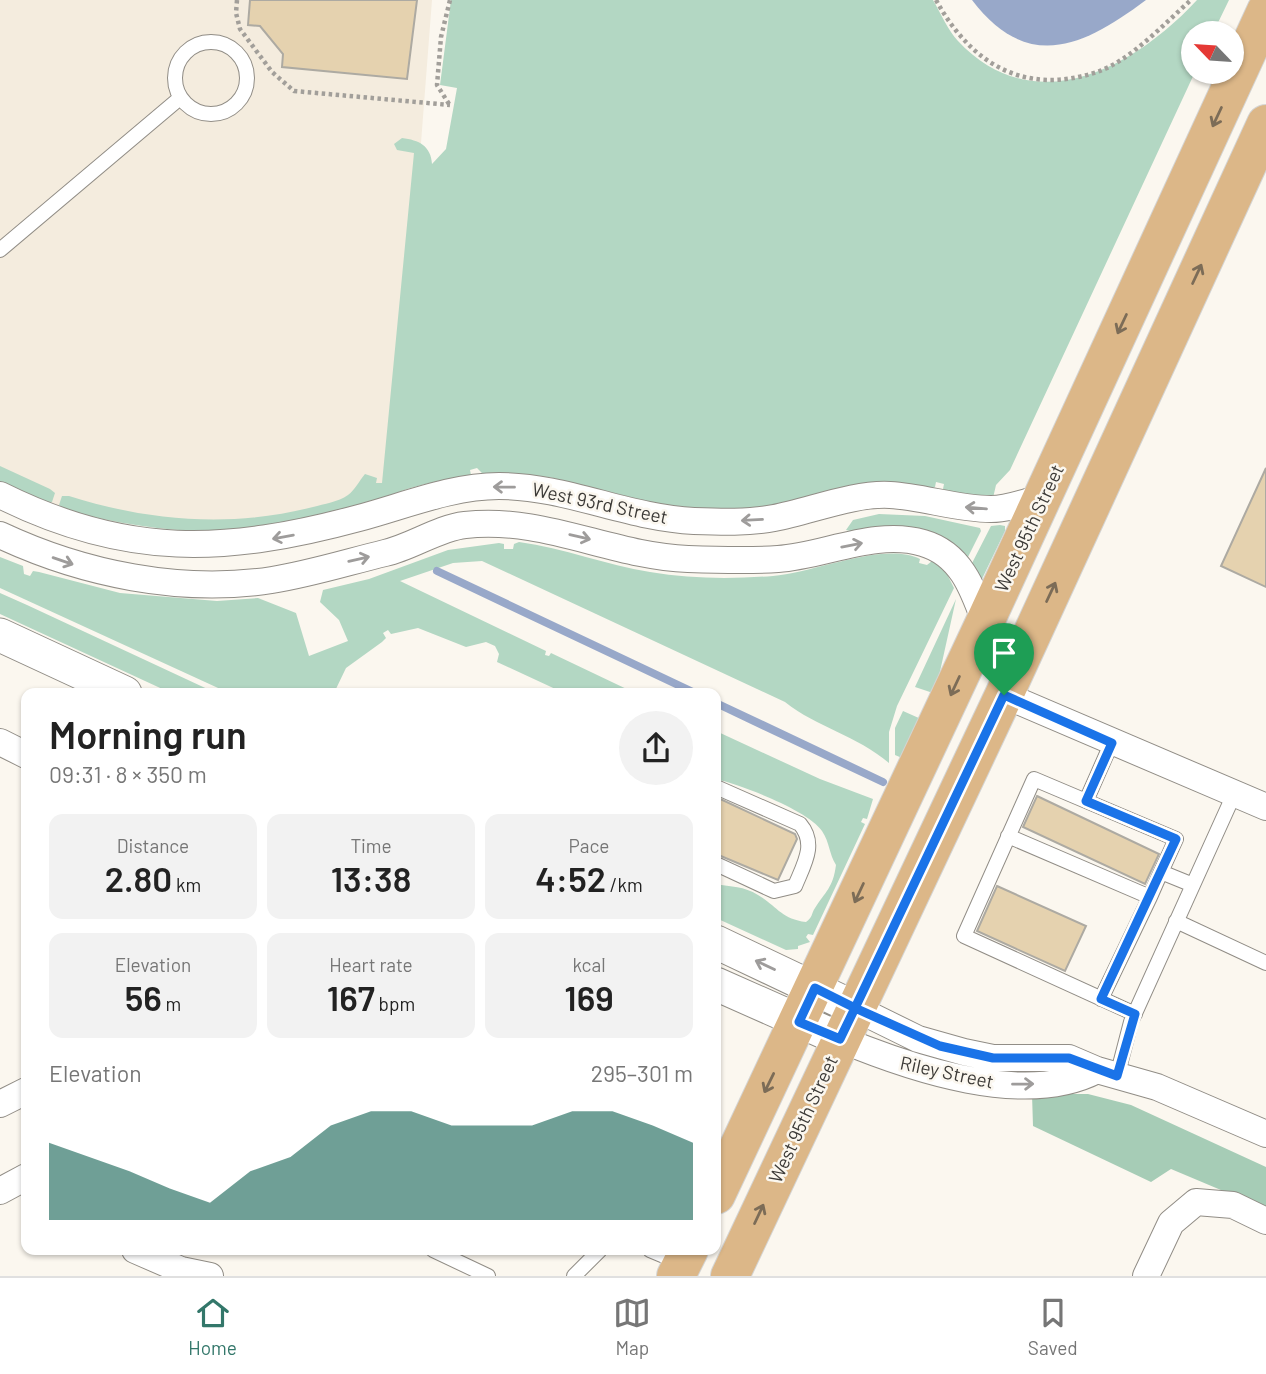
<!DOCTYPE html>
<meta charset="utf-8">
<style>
body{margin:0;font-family:Barlow,sans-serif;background:#f2f2f2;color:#222;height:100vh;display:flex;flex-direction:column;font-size:26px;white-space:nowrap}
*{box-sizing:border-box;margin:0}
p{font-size:23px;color:#767676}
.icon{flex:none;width:38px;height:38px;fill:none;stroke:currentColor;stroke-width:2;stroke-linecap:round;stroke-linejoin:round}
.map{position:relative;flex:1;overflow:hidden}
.details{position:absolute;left:21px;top:688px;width:700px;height:567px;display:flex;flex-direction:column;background:#fff;border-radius:14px;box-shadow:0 2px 5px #0004}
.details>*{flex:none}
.needle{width:46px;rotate:295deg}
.fabs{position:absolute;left:1181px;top:21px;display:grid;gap:14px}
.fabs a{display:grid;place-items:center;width:63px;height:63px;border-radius:50%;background:#fff;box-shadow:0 2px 5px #0004;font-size:35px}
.pin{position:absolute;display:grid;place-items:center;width:60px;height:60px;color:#fff;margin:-72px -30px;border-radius:50% 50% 50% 0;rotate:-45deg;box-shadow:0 0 7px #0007}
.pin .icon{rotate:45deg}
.round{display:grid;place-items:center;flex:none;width:74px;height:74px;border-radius:37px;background:#f2f2f2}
.summary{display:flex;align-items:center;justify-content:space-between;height:119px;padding:0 28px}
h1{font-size:38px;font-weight:600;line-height:52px}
.stats{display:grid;grid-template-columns:repeat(3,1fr);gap:10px;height:119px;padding:7px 28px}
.stats div{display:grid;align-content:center;border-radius:14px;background:#f2f2f2;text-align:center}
.stats b{font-size:35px;font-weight:600}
.stats small{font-size:19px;font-weight:400}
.stats p{font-size:19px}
.chart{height:196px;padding:14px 28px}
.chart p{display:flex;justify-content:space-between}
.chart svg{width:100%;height:126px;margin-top:7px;fill:#33776a;opacity:.7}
.tab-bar{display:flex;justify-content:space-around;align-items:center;height:98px;border-top:2px solid #e0e0e0;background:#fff;font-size:19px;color:#767676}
.tab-bar a{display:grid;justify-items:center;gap:4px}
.tab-bar .current{color:#33776a}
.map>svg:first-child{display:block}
.built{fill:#f4ecde}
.green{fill:#b3d7c3}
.forest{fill:#a6ccb6}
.water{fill:#98a8c9}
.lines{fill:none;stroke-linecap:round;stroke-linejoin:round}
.stream{stroke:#98a8c9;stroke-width:8}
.building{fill:#e5d2af;stroke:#adaaa2;stroke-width:2}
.service-casing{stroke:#918d86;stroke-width:16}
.minor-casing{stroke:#918d86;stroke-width:28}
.tertiary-casing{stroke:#918d86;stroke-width:35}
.primary-casing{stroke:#d4d4d3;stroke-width:40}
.path{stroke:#a29f9a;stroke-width:4.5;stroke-dasharray:3.5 3.5;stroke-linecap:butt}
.service{stroke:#fff;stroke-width:14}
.minor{stroke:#fff;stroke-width:26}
.tertiary{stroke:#fff;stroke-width:33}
.primary{stroke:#dcb788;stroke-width:38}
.oneway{stroke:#7c6c57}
.oneway2{stroke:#9e9c9b}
.route-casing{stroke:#fff;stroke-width:14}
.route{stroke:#1a73e8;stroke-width:9}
.labels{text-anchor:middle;stroke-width:5;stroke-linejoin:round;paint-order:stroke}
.street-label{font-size:19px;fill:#3c3a37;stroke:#fbf7ef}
</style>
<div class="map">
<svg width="1266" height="1276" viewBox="0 0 1266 1276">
<rect width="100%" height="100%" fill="#fbf7ef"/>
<path class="built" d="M0,0h432l-38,494 -74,26 -206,3 -69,-21 -45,-20z"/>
<path class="green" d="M451,0h482c8,14 15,30 25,41 77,82 177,26 239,-41h32l-16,33h-19l1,39 -185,398 -14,15 -3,13 -44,-6 -6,-3 1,-5 -8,-2 -1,5 -5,2 -163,20 -54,1 -55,-6 -109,-27 -65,-2 -7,-7 -7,2 1,5 -6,2c-19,3 -39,6 -58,12 -20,7 -39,17 -60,23 -101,27 -183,25 -284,-3l-4,-4 3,-9h7c78,25 163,32 244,11 11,-3 25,-5 35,-12 7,-5 11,-14 17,-21l12,4 -1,5h6l32,-330 -17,-3 -3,-6 8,-6c17,2 29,8 30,26l14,-15 11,-61 -17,-3z
M0,466l50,23 5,4 -3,9h-7l-45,-20z
M879,514l46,2 55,12 1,3 -13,26 -5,1 -117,-28 7,-10z
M1000,525l5,1v5l-24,50 -12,-12 22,-43z
M519,542c45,6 87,23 131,30 41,7 82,7 123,4 41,-3 111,-35 147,-17l-1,4 8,2 5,-4 14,11 8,16 -57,118 -8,26v31c-33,-28 -71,-35 -104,-61l-303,-141 -29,2 -53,18 146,70 -1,4 4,1 2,-3 84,40h-35l-13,-5 -23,5 -67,-31 2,-8 -4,-8 -9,-4 -20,5 -48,-19 -27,6 -3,-4 -5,3 3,5 -4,4 -36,26 -12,25h-105l-229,-105v-31l23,9 1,8 6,2 3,-5 6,1 81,21 97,8 41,-3 38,15 13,43 39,-15 -9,-21 -19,-18 3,-12 46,-11 79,-29 51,-7 5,1v5h9l1,-5z
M0,593l27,12 189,88h-45l-171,-79z
M956,599l-19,86 -4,8 -18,-6z
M903,711l18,8 -19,39 -7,-3v-27z
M716,731l104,48 53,20 -6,20 -4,-1 -2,4 4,2 -52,111 -5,-1 -2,3 4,5 -12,4v3l-12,1 -70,-32v-34c15,3 28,2 42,11 19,11 23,24 48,27 7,-5 5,-8 9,-14 10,-16 18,-20 21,-43 -7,-11 -6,-22 -14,-34 -14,-21 -81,-46 -106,-52l3,-17z"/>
<path class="forest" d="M1032,1094h56l43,11 135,62v42l-95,-40 -20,13 -118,-56z"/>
<path class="water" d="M972,0h174c-63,47 -118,73 -174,0z"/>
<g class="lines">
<path class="stream" d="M437,571l258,122
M716,703l167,79"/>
</g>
<path class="building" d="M250,0h167l-10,79 -125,-12 1,-13 -23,-28 -12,-1z
M1266,468v119l-45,-21z
M1037,796l122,58 -14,30 -122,-57z
M716,797l79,37 2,5 -19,41 -62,-26z
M997,886l89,40 -21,45 -88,-40z"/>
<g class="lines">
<g class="service-casing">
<path id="service" d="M175 78a36 36 0 1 1 72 0a36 36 0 1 1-72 0Z
M0,250l180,-152
M1112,742l-26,59 -52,-22 -70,157 171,78
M716,787l84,37c17,20 4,40 -5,62l-21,5 -58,-27
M1086,801l90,38 -15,33 32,13
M1008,836l142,61 11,-25
M1176,921l90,42
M1101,999l49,-102
M1117,1076l14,-54 104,-230
M433,1250l55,26
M650,1250l31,13
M574,1276l26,-26"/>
</g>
<g class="minor-casing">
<path id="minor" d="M0,495c126,63 226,59 359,23 45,-12 93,-32 140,-32 67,0 129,32 195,35 26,1 55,2 80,-3 37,-7 79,-25 116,-23 34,2 67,14 101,14 18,0 35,-7 52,-12
M0,535c83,39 181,59 272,45 38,-6 76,-18 113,-27 27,-6 53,-25 80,-28 79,-9 146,31 223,34 29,1 60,2 90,0 46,-3 98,-30 145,-16 38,11 50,46 62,79
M1004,695l262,112
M0,742l26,13
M855,1008l63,31 46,13 29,6h76l28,12 60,17 109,47
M840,1039c70,29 185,69 257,31
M0,1104l26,-13
M0,1191l26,-14
M135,1250l46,20 29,6
M1146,1276l25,-53 25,-21 37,3 33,16"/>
</g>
<g class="tertiary-casing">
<path id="tertiary" d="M0,635l125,58
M716,942l139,66
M716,984l124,55"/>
</g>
<g class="primary-casing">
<path id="primary" d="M716,1195l269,-573 281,-611
M676,1276l13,-26
M730,1276l274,-581 262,-571"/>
</g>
<path class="path" d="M237,0l-1,13 4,16 32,43 22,19 156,14
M936,0c35,64 88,96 161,72 33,-11 68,-49 94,-72
M449,104l-12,-19 4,-48 9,-37"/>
<use href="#service" class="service"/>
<use href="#minor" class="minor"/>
<use href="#tertiary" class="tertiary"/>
<use href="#primary" class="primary"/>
</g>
<defs><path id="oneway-shaft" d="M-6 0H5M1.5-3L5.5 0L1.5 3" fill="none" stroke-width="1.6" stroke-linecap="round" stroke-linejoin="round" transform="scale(1.75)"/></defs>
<g class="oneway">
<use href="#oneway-shaft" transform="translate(1217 117) rotate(115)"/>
<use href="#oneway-shaft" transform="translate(1197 274) rotate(-65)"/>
<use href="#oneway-shaft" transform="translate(1122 324) rotate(115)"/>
<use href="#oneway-shaft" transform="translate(1051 592) rotate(-65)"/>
<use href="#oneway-shaft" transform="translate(955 686) rotate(115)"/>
<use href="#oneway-shaft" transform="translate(859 893) rotate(115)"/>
<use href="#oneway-shaft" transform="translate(769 1083) rotate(116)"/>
<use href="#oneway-shaft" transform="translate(759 1214) rotate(-65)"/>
</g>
<g class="oneway2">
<use href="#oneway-shaft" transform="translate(504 487) rotate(-179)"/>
<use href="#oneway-shaft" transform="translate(976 508) rotate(-175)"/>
<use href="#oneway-shaft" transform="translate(752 520) rotate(177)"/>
<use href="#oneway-shaft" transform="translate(283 537) rotate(170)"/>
<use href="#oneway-shaft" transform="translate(580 537) rotate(13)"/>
<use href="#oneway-shaft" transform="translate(852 545) rotate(-11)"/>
<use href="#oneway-shaft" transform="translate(359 559) rotate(-13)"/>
<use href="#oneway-shaft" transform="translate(63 561) rotate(19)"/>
<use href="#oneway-shaft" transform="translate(765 965) rotate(-155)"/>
<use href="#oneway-shaft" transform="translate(1023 1084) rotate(-1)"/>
</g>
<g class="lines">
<g class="route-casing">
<path id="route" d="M1004,695l-149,313 -40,-20 -16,34 41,17 15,-31 85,38 53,12h76l48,18 18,-62 -34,-15 75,-160 -90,-38 26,-58 -108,-48"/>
</g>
<use href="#route" class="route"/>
</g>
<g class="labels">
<g class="street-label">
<text transform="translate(600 503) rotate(12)" y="7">West 93rd Street</text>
<text transform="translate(1029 528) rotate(-65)" y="7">West 95th Street</text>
<text transform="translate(947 1072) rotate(12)" y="7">Riley Street</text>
<text transform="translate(803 1119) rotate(-65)" y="7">West 95th Street</text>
</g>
</g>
</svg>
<div class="fabs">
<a><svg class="needle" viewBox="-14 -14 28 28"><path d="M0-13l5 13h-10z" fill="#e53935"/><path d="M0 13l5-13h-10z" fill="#767676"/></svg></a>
</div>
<div class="pin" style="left:1004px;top:695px;background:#1e9e55"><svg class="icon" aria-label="arrive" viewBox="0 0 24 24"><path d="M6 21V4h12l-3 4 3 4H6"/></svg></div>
<section class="details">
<div class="summary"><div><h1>Morning run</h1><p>09:31 · 8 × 350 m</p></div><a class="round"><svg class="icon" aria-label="share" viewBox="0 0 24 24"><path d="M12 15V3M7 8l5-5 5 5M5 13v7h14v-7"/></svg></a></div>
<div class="stats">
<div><p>Distance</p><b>2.80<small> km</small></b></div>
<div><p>Time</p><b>13:38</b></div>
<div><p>Pace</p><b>4:52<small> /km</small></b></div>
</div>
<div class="stats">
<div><p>Elevation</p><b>56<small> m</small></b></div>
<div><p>Heart rate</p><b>167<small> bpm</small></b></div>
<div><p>kcal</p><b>169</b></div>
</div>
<div class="chart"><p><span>Elevation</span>295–301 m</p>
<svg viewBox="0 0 160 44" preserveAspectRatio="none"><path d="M0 44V17L10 22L20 27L30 33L40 38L50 27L60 22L70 11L80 6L90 6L100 11L110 11L120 11L130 6L140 6L150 11L160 17V44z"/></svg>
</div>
</section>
</div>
<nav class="tab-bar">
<a class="current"><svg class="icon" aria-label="home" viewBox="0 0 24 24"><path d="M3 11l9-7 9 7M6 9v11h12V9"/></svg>Home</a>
<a><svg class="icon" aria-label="map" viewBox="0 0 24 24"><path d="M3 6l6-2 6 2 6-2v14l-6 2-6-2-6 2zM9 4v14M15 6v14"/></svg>Map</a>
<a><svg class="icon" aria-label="saved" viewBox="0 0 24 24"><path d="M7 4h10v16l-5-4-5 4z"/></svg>Saved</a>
</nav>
